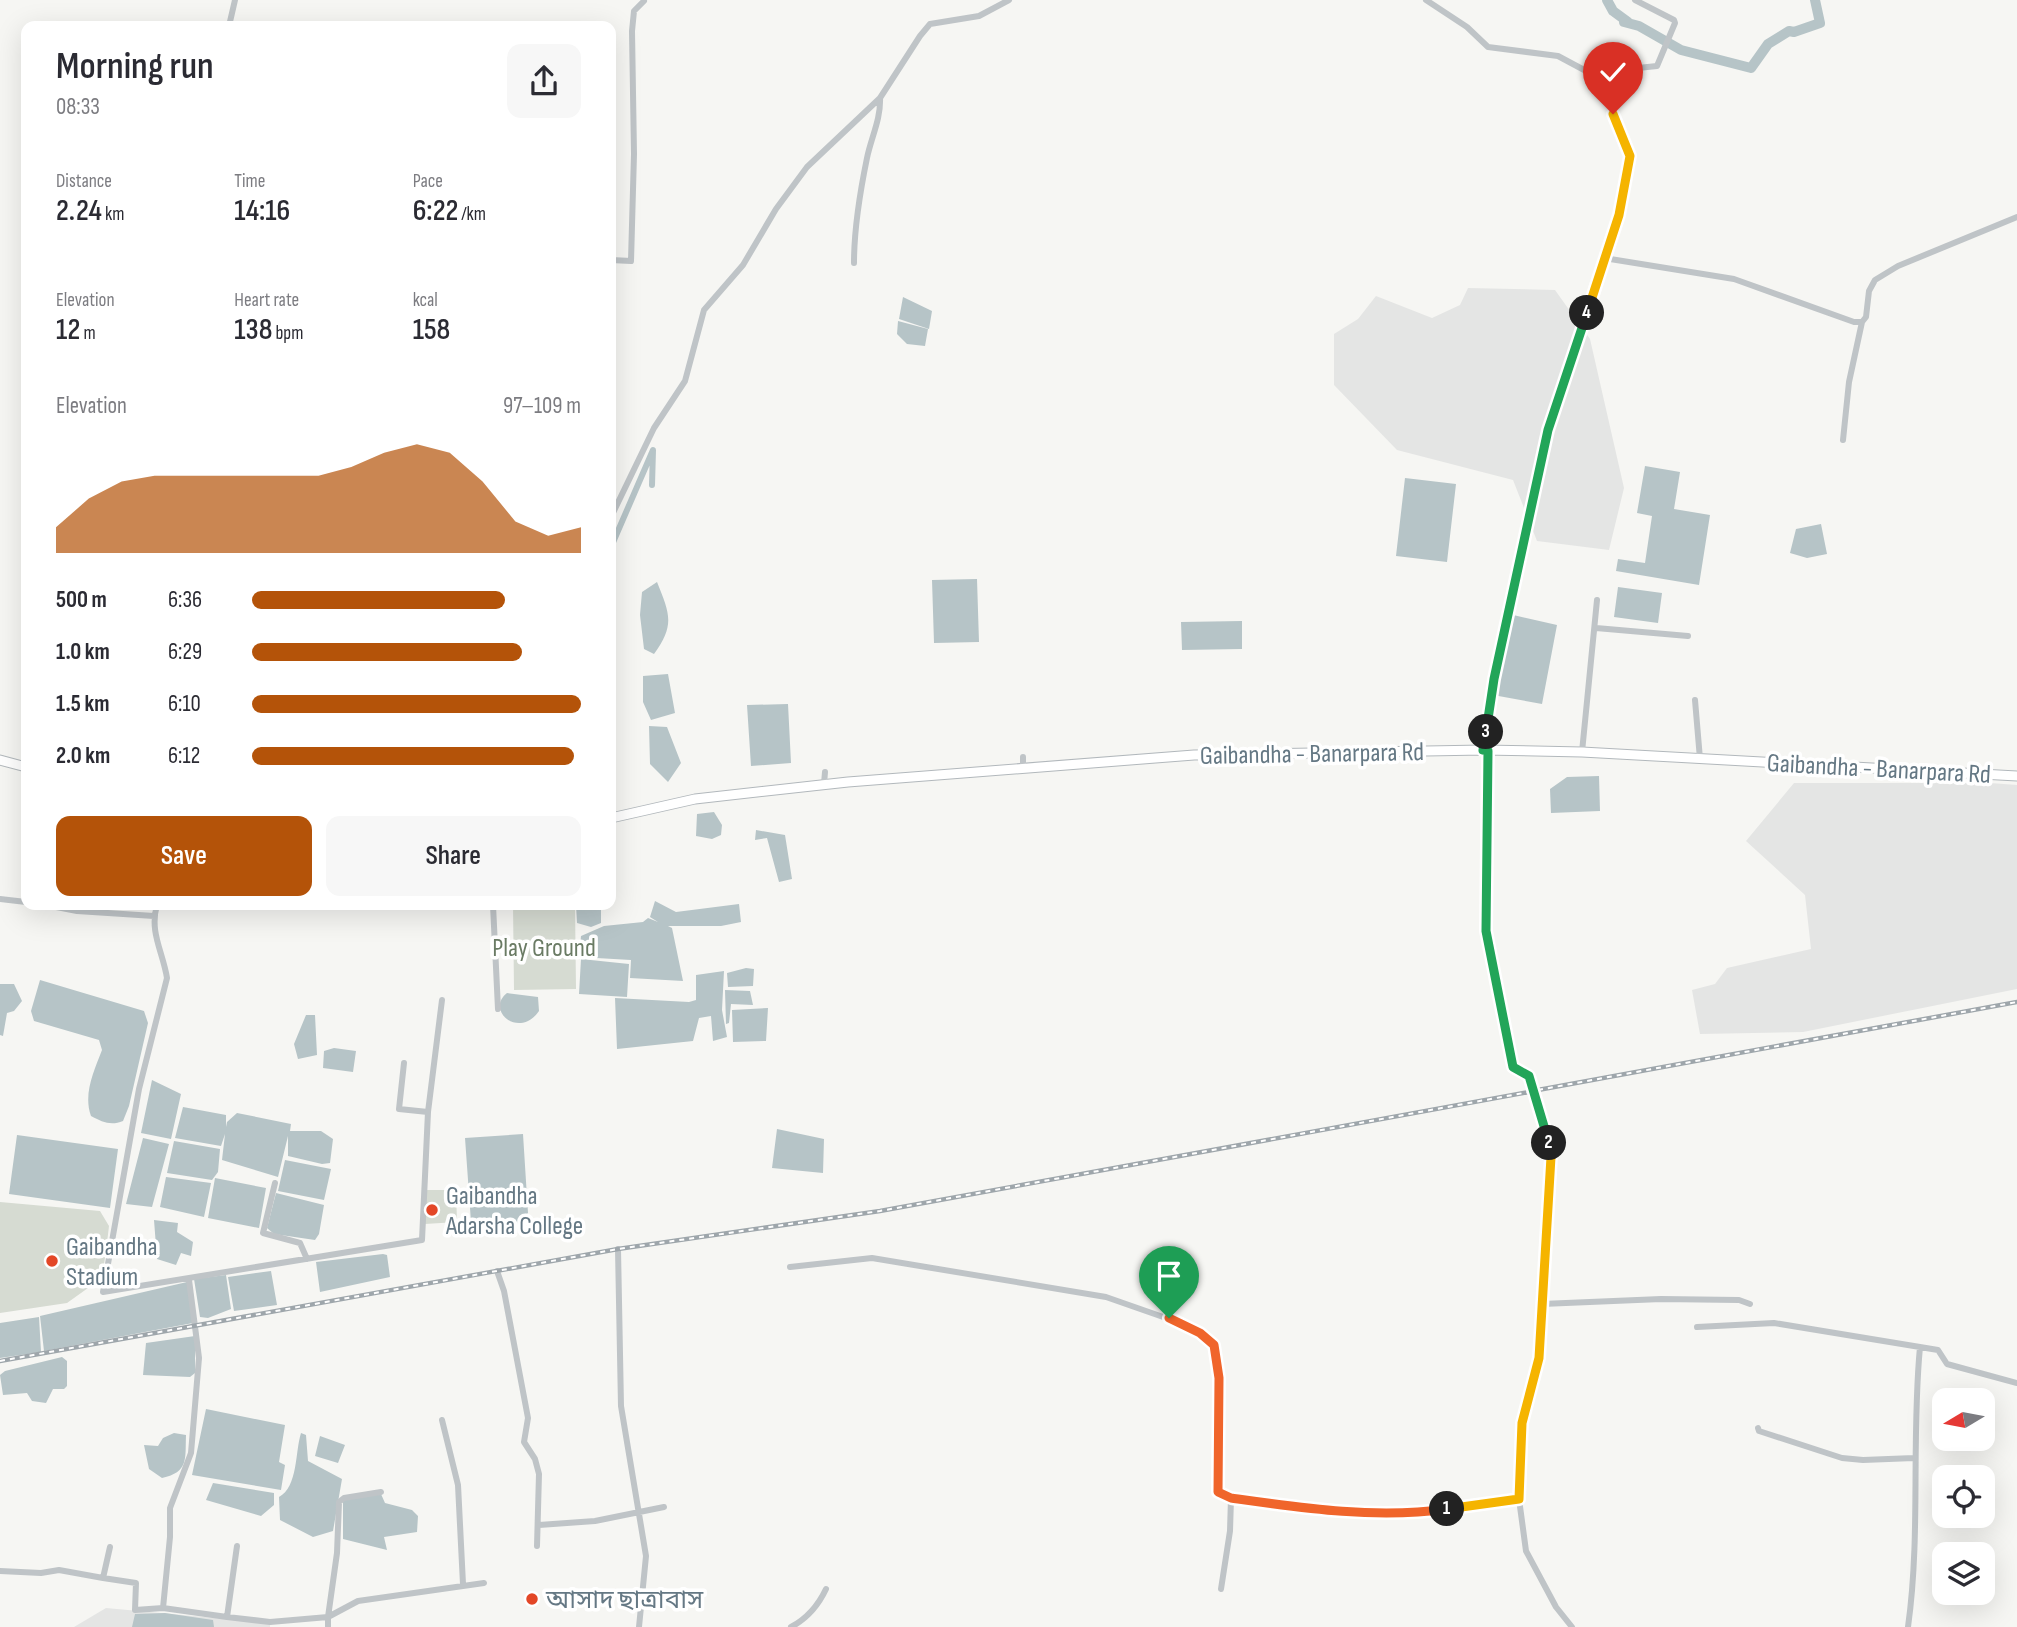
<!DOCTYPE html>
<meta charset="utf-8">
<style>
body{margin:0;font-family:"Sofia Sans Condensed","Noto Sans Bengali",sans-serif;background:#f7f7f7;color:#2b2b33;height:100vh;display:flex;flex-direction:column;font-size:26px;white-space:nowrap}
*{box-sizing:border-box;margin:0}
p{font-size:23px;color:#7c7c81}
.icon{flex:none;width:38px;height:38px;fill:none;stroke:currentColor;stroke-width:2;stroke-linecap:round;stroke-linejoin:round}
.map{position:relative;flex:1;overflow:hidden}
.panel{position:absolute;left:21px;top:21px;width:595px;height:889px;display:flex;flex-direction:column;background:#fff;border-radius:14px;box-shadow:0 7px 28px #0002}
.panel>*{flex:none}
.needle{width:46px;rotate:260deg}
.fabs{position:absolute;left:1932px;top:1388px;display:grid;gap:14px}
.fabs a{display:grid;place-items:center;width:63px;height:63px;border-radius:14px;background:#fff;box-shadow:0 7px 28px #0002;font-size:35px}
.pin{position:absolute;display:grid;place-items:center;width:60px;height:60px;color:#fff;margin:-72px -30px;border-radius:50% 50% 50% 0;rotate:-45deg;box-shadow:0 0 7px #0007}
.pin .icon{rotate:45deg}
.km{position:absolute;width:35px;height:35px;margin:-18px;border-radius:50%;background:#222;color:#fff;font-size:19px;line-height:35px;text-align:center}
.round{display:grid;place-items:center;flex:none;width:74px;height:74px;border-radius:14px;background:#f7f7f7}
.summary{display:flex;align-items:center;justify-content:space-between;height:119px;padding:0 35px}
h1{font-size:38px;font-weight:600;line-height:52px}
.stats{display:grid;grid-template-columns:repeat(3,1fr);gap:10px;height:119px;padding:7px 35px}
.stats div{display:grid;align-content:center}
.stats b{font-size:30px;font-weight:600}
.stats small{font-size:19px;font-weight:400}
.stats p{font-size:19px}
.chart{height:196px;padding:14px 35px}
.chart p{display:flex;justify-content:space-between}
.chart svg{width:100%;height:126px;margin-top:7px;fill:#b45309;opacity:.7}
.cta{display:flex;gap:14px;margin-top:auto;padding:14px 35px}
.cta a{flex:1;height:80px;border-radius:14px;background:#b45309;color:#fff;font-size:28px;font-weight:600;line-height:80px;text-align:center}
.cta a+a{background:#f7f7f7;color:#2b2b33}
ul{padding:0 35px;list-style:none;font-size:23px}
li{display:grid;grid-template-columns:112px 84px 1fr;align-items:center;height:52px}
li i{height:18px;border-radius:9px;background:#b45309}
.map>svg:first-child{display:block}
.built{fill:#e4e5e4}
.green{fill:#d6dbd2}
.water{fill:#b6c4c7}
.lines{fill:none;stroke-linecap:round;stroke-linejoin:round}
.canal{stroke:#b6c4c7;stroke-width:6}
.river{stroke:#b6c4c7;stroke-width:10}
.secondary-casing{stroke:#b2b8bc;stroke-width:11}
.street{stroke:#bfc4c7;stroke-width:6}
.secondary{stroke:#fff;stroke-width:9}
.rail-casing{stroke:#9ea6ab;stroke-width:4.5}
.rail{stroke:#fff;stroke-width:2;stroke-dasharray:5;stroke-linecap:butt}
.split-1-casing{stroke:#fff;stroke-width:14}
.split-2-casing{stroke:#fff;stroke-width:14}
.split-3-casing{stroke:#fff;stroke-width:14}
.split-4-casing{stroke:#fff;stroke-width:14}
.split-5-casing{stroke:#fff;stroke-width:14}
.split-1{stroke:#f0652b;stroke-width:9}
.split-2{stroke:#f5b400;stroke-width:9}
.split-3{stroke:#22a559;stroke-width:9}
.split-4{stroke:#22a559;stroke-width:9}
.split-5{stroke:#f5b400;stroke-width:9}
.poi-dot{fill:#e34727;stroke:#fff;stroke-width:2.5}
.labels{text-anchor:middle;stroke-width:7;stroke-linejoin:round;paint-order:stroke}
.street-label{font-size:26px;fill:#657884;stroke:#fff}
.park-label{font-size:26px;fill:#6a7b64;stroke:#fff}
.poi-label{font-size:26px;fill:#657884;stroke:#fff;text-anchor:start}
</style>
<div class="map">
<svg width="2017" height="1627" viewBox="0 0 2017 1627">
<rect width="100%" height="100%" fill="#f6f6f3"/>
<path class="built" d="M1468,288l87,2 35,49 34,149 -15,62 -72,-9 -24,-61 -116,-30 -63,-65v-51l24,-15 18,-23 56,22 28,-13z
M1794,783h196l27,2v204l-214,43 -103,2 -8,-44 23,-6 12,-16 84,-19 -6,-54 -59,-54z
M106,1608l164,15v4h-196z"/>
<path class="green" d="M513,905h62l1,84 -62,1z
M425,1190h31l1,32 -32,2z
M0,1202l100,9 9,15 -3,25 -3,20 -15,17 -21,15 -67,10z"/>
<path class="water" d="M903,297l29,14 -3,18 -30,-10z
M898,321l30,8 -3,17 -18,-2 -10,-10z
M1645,466l35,6 -6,37 36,6 -11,70 -83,-14 2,-12 27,4 7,-47 -15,-3z
M1405,478l51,6 -9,78 -51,-6z
M1821,524l6,30 -20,4 -17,-5 6,-24z
M977,579l2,63 -45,1 -2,-63z
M657,582c13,32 18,43 -3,72l-10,-5 -4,-34 2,-23z
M1618,587l44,6 -4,30 -44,-6z
M1509,614l48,11 -15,79 -49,-9z
M1242,621v28l-60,1 -1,-28z
M668,674l7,39 -24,7 -8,-18v-26z
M788,704l3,59 -40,3 -4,-61z
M649,726l18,1 14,36 -13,19 -18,-18z
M1599,776l1,35 -49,2 -1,-24 17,-12z
M714,812l8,13 -1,10 -9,4 -16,-3 1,-22z
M756,830l29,5 7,44 -13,3 -12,-44 -12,2z
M655,901l21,11 63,-8 2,18 -20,4h-53l4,2 11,53 -53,-3 1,-18 -52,-3 2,-21 23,-10 39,-4 5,-4 10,4 -8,-5z
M576,905h25v18l-10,4 -14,-4z
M581,959l48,5 -2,33 -48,-3z
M746,968l8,1 -1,17 -25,1 -1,-14z
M724,971l-2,39 5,27 -14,4 -2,-25 -12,2 -6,23 -76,8 -2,-51 74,4 7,-2v-25z
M40,980l104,31 4,12 -19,83 -6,15c-12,5 -21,1 -32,-5 -8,-22 3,-45 11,-66l-3,-10 -65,-19 -3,-10z
M0,984h14l8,17 -8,10 -7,2 -4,23 -3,-1z
M725,990l25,1 3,14 -22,-1 -2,19 -3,1z
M507,993l31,4 1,14c-20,29 -54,-1 -32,-18z
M768,1008l-2,33 -33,1 -1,-32z
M306,1015h9l2,40 -19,4 -4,-15z
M334,1048l22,3 -3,21 -30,-4 1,-17z
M152,1080l29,14 -10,45 -30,-6z
M183,1107l43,8v12l1,-5 10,-9 54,11 -1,7h31l12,8 -3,24 -8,1 -34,-8v-20l-10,41 -56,-17 3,-26 -4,12 -46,-8z
M777,1129l47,10 -1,34 -51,-5z
M523,1134l5,79 -9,10 -34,5 -14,-6 -6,-84z
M17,1135l101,14 -8,59 -101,-14z
M143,1138l26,6 -17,63 -26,-3z
M174,1141l46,8 -2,23 -6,8 -45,-7z
M285,1160l46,9 -7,31 -46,-9z
M166,1177l45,6 -7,34 -44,-10z
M215,1178l51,10 -7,40 -51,-10z
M276,1193l48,12 -5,29 -4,6 -41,-6 -7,-6z
M154,1220l24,3 -1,9 16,10 -2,14 -10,-3 -5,12 -19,-6z
M383,1254l4,1 3,22 -70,15 -4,-30z
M271,1271l6,34 -43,6 -6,-34z
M226,1275l5,34 -23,9 -8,-1 -6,-38z
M187,1282l6,41 -149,28 -4,-35z
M39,1317l2,35 -41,6v-35z
M195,1336v37l-5,4 -47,-2 3,-32z
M62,1357l5,4v25l-3,3h-11l-7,14 -14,-2 -5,-8 -24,2 -3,-20 5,-4z
M206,1409l79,16 -6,37 6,3 -4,25 -89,-15z
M174,1433l12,2c-1,24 3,37 -24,43l-13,-9 -5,-24 14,1 5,-8z
M301,1433l5,2 2,26 34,18 -9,52 -20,6 -33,-17 -1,-23c19,-10 16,-45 22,-64z
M320,1436l25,9 -7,18 -23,-7z
M213,1483l61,10v12l-13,11 -55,-16z
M381,1494l4,9 27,7 6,6 -1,16 -33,5 3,13 -44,-11v-40z
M165,1613l48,7 1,7h-82l3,-13z"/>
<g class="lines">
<path class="canal" d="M611,547l42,-97 -1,35"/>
<path class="river" d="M1607,0l6,11 15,11h-4l15,4 42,24 70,18 17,-24 21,-13 5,1 26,-9 -5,-23"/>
<g class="secondary-casing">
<path id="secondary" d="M0,760l26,7
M611,818l84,-19 153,-17 346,-27 289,-5 99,2 435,24"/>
</g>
<path class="street" d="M1426,0l41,27 21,20 70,9 28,15 7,-1 9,-8 14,-4 22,10 19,-2 18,-43 -1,-3 -39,-20
M229,26l6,-26
M1604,258l130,21 120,43h8l4,-5 3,-26 6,-11 23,-14 119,-49
M611,260l20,1 3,-107 -2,-123 2,-20 10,-10
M854,263c0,-35 6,-71 13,-105 4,-20 14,-39 13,-60
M1843,440l6,-58 13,-60
M611,517l43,-89 31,-47 19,-71 39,-45 33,-56 31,-42 73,-69 40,-62 10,-12 49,-8 30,-16
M1596,628l92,8
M1695,700l5,59
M1483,750l11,-71 54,-249 71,-215 11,-59 -17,-42 -5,-32
M1488,751l-3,93 3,39 -2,48 27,136 16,9 17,50 5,31 -12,201 -17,65 -3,76 7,52 30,56 16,20
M1582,752l15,-152
M23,767l3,-12
M1023,767v-10
M824,784l1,-12
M0,899l26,3
M46,905l31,6 77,5
M157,905c-8,27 6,47 10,73l-28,111 -36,203 319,-52 6,-128 14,-112
M493,905l5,104
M306,906v-1
M404,1063l-5,46 29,3
M275,1183l-12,50 37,10 7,16
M618,1249l3,157 25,150 -7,71
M790,1267l82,-9 234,39 80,28 28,20 5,33 -1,114 13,6c30,4 60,10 90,13 67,6 132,-3 198,-12
M497,1271l7,20 24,127 -4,24 11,17 4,15 -2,72
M1542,1304l119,-5 78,1 11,4
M1697,1327l77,-4 146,24 18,3 9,14 70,19
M442,1420l16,65 5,99
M1758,1428l1,3 83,27 21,2 51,-2
M539,1525l56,-4 69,-14
M237,1546l-10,71 43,5 58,-5 9,-64 2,-51 5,-4 37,-6
M0,1571l41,2 18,-3 44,8 7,-31
M103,1578l33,5 -1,27 28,-2 64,9
M1221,1589l9,-58 1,-33
M163,1608l7,-71v-29l21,-55 8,-95 -10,-78
M328,1627v-10l30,-16 126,-18
M791,1627c17,-9 27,-21 35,-38
M1908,1627c13,-93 3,-187 12,-280"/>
<use href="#secondary" class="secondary"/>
<g class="rail-casing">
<path id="rail" d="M1538,1090l479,-88
M0,1361l618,-112 262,-38 649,-119"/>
</g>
<use href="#rail" class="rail"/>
</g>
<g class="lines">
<g class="split-1-casing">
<path id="split-1" d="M1169,1318l31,15 14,12 5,33 -1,114 13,6c71,10 144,21 216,11"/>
</g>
<g class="split-2-casing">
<path id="split-2" d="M1447,1509l72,-10 3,-76 17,-65 12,-201 -2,-14"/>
</g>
<g class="split-3-casing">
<path id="split-3" d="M1486,732l-3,18 5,1 -2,180 27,136 16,9 20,67"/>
</g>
<g class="split-4-casing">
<path id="split-4" d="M1486,732l8,-53 54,-249 39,-117"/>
</g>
<g class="split-5-casing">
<path id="split-5" d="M1587,313l32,-98 11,-59 -17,-42"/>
</g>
<use href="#split-1" class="split-1"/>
<use href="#split-2" class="split-2"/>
<use href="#split-3" class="split-3"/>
<use href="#split-4" class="split-4"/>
<use href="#split-5" class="split-5"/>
</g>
<g class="poi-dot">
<circle cx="432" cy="1210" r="7"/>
<circle cx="52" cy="1261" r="7"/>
<circle cx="532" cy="1599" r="7"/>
</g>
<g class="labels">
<g class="street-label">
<text transform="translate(1312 753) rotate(-1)" y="9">Gaibandha - Banarpara Rd</text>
<text transform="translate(1879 768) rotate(3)" y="9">Gaibandha - Banarpara Rd</text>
</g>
<g class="park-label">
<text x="544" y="956">Play Ground</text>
</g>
<g class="poi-label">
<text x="446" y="1204">Gaibandha<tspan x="446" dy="30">Adarsha College</tspan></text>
<text x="66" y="1255">Gaibandha<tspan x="66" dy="30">Stadium</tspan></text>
<text x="546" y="1608">আসাদ ছাত্রাবাস</text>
</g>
</g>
</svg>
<div class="fabs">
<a><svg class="needle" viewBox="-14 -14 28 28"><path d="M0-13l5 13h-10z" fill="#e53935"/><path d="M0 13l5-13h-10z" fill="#7c7c81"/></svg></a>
<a><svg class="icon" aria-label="locate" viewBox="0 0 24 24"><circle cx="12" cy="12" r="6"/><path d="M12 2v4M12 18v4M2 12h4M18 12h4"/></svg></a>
<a><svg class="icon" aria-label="layers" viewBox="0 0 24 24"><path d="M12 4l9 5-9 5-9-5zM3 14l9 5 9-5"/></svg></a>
</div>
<div class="pin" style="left:1169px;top:1318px;background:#1e9e55"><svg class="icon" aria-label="arrive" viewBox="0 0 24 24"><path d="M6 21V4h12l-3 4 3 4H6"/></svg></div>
<div class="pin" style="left:1613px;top:114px;background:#d93025"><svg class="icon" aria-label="check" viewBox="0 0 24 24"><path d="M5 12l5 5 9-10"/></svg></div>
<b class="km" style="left:1447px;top:1509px">1</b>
<b class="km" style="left:1549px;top:1143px">2</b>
<b class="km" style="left:1486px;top:732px">3</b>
<b class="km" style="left:1587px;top:313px">4</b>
<section class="panel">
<div class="summary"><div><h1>Morning run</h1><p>08:33</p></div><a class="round"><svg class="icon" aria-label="share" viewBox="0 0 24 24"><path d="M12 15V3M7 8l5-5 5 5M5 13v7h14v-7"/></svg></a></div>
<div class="stats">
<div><p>Distance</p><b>2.24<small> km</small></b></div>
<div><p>Time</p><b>14:16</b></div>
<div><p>Pace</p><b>6:22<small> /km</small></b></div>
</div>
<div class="stats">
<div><p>Elevation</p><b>12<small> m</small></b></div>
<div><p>Heart rate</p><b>138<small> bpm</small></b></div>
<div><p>kcal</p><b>158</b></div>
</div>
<div class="chart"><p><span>Elevation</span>97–109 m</p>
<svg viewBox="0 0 160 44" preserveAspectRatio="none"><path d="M0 44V35L10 25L20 19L30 17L40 17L50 17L60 17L70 17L80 17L90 14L100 9L110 6L120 9L130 19L140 33L150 38L160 35V44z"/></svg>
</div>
<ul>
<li><b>500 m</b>6:36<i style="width:77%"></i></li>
<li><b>1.0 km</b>6:29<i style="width:82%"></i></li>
<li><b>1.5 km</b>6:10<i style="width:100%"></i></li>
<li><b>2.0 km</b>6:12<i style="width:98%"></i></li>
</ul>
<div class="cta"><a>Save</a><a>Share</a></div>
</section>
</div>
